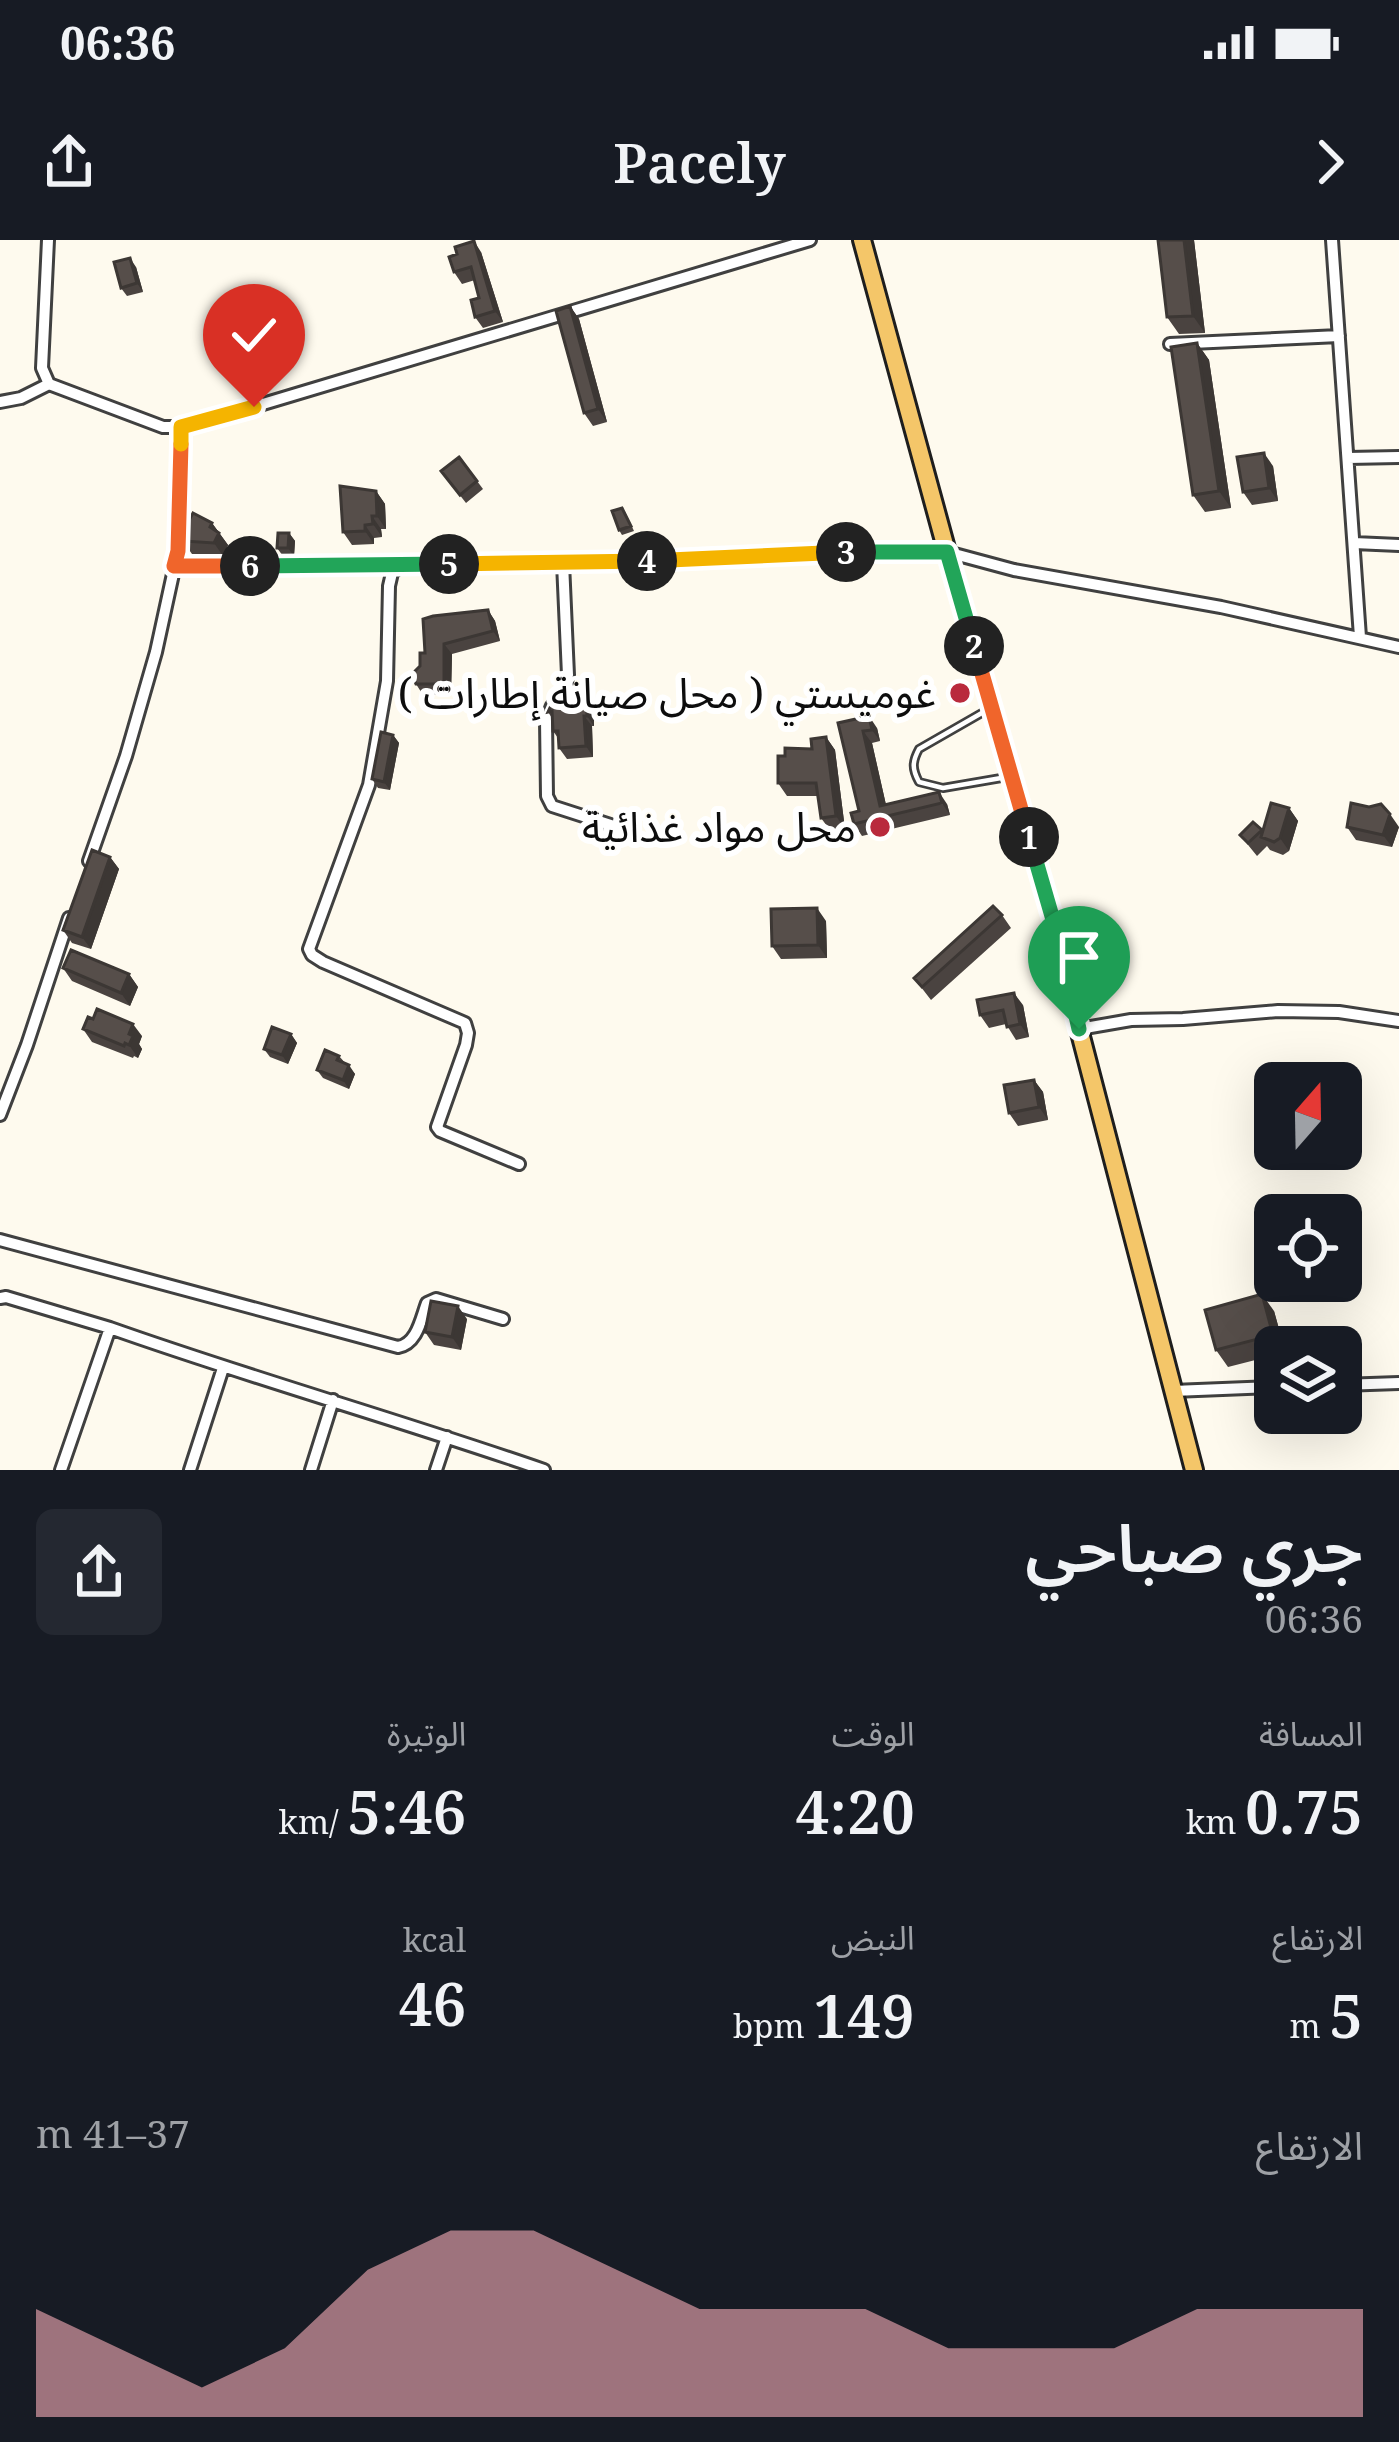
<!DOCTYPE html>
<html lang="ar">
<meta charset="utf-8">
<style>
body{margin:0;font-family:"Noto Serif","Noto Sans Arabic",serif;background:#242831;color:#f1f3f6;direction:rtl;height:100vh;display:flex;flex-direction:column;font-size:45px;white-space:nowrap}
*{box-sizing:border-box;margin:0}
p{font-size:39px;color:#9ea1a6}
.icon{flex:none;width:66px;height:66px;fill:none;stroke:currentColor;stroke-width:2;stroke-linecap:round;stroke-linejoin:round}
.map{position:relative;height:1230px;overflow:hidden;direction:ltr}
.panel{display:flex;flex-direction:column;background:#171b24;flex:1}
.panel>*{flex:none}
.needle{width:78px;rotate:20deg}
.fabs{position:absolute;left:1254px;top:822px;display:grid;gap:24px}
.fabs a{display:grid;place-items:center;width:108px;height:108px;border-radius:18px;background:#171b24;box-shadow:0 12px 48px #0002;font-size:60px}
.pin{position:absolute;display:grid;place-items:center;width:102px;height:102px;color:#fff;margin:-123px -51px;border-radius:50% 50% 50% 0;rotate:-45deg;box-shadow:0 0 12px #0007}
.pin .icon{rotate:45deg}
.km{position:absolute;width:60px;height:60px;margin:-30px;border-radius:50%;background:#222;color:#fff;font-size:33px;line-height:60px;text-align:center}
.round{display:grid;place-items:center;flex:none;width:126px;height:126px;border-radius:18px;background:#242831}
.overview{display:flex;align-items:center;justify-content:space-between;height:204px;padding:0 36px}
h1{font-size:66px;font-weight:600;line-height:90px}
.metrics{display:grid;grid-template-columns:repeat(3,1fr);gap:18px;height:204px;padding:12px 36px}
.metrics div{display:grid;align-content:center}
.metrics b{font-size:60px;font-weight:600}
.metrics small{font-size:33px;font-weight:400}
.metrics p{font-size:33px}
.chart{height:336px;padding:24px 36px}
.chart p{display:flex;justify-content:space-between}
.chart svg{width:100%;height:216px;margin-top:12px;fill:#d899a3;opacity:.7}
.status{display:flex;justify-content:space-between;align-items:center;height:84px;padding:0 60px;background:#171b24;direction:ltr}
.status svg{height:33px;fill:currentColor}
header{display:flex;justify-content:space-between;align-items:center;height:156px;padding:0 36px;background:#171b24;font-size:54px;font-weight:600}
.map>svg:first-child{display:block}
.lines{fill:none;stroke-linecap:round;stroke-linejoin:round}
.service-casing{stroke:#404040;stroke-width:10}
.minor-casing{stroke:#404040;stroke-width:16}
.primary-casing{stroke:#1e1e1e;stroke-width:22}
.service{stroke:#fff;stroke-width:4.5}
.minor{stroke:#fff;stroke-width:10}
.primary{stroke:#f4c669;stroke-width:16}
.wall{fill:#4a4340}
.shaded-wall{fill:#3c3734}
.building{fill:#564e4a;stroke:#3c3734;stroke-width:3}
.split-1-casing{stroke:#fff;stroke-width:24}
.split-2-casing{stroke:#fff;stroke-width:24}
.split-3-casing{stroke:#fff;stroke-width:24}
.split-4-casing{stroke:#fff;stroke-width:24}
.split-5-casing{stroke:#fff;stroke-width:24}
.split-6-casing{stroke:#fff;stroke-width:24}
.split-7-casing{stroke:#fff;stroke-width:24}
.split-8-casing{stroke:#fff;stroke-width:24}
.split-1{stroke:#22a559;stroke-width:15}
.split-2{stroke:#f0652b;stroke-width:15}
.split-3{stroke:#22a559;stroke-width:15}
.split-4{stroke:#f5b400;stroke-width:15}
.split-5{stroke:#f5b400;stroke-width:15}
.split-6{stroke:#22a559;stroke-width:15}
.split-7{stroke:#f0652b;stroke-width:15}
.split-8{stroke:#f5b400;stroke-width:15}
.poi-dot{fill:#b92a3d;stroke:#fff;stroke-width:4.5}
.labels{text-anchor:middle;stroke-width:12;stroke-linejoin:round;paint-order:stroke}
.poi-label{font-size:42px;fill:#0d0d0d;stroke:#fff;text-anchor:end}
</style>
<div class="status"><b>06:36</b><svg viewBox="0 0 49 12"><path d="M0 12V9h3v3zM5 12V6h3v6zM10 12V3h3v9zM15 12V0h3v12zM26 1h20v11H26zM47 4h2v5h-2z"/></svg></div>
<header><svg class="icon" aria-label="forward" viewBox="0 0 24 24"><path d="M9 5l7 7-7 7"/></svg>Pacely<svg class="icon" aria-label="share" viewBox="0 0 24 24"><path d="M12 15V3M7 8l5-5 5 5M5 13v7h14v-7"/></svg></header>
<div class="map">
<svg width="1399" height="1230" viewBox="0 0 1399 1230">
<rect width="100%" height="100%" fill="#fefaee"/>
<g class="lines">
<g class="service-casing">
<path id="service" d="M987,470l-68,39c-7,13 -7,20 0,33l24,6 64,-11"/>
</g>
<g class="minor-casing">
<path id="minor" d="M48,0l-6,128 7,16 114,43h18l72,-20 557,-167
M1332,0l28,397
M1170,104l169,-8
M0,162l21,-4 28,-14
M1348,218l51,-1
M1354,303l45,2
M563,323l5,112 -6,19 -10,12 -6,14 1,76 5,10 65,21
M174,326h226
M89,621l37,-105 30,-104 22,-101 3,-124
M1079,789l52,-9 52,-1 95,-8 61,1 60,9
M0,875l27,-70 42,-127
M519,924l-79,-33 -3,-4 29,-82 2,-12 -3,-10 -142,-61 -11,-7 -3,-6 60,-164 18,-104 2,-95 3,-13 8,-7 209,-3 255,-12 83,1 67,18 207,37 178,40
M0,1000l398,107c19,-3 23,-28 29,-44l9,-4 67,20
M0,1058l6,-1 104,31 -49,142
M110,1088c144,51 290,92 434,142
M1341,1145l58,-2
M1173,1151l102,-4
M190,1230l33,-102
M311,1230l22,-70
M436,1230l11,-33"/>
</g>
<g class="primary-casing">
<path id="primary" d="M862,0l85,312 111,385 21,92 115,441"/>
</g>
<use href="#service" class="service"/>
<use href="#minor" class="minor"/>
<use href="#primary" class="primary"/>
</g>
<path class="wall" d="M1158,0h36l11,93 -26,1 -12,-17z
M481,12l22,70 -20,6 -8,-11 4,-19 -4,-18 -13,4 -8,-12z
M136,27l7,25 -16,4 -6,-8z
M570,66l9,13 28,103 -14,4 -9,-13z
M1197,103l12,17 22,148 -26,4 -12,-17z
M459,217l24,32 -17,14 -25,-32z
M1273,226l5,35 -26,4 -9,-13z
M376,251l9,13 1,25h-5l1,8 -8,1v6l-22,1 -9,-13z
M625,272l9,19 -12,4 -3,-5z
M212,283l16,22 -5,11 -31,-2 -9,-13 4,-8 -3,-4z
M289,293l6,8 -1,15h-11l-6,-8z
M488,370l7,11 5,20 -48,13 -1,41h-28l-7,-11 9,-31z
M587,460l7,11v15h-2l1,31 -26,2 -8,-11 -1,-10 -5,-7 -1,-13 -4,-6z
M838,483l39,5 3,13 -8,2 14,62 61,-1 3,11 -88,21 -8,-12 5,-13z
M393,495l6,8 -9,47 -12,-2 -6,-9z
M826,497l9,13 10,79 -15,1 -9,-12 -3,-22h-31l-9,-13 7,-27 27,-7z
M1289,568l9,13 -9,30 -6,4 -13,-5 -3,-4 -10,10 -17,-21 22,-4z
M1347,587h52l-7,20 -36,-7z
M110,617l9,12 -28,80 -19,-6 -9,-13z
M1002,675l9,13 -80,72 -17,-22z
M826,681l1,37 -46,1 -9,-13z
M63,728l66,6 9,13 -8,19 -58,-25z
M1023,765l6,32 -13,3 -10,-16 -17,4 -9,-13z
M83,789l59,7 -3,8 3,5 -4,9 -4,-2 -1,2 -41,-16z
M291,794l6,9 -9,21 -18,-7 -6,-8z
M339,816l16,18 -6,15 -26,-11 -6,-8z
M1034,840l9,12 5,28 -30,6 -9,-13z
M1274,1071l10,36h-9v8l-47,12 -12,-17z
M467,1079l-6,31 -27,-5 -9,-13z"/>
<path class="shaded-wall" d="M1184,0h10l11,93 -12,-17z
M474,1l7,11 22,70 -8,-11z
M130,18l6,9 7,25 -6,-9z
M570,66l9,13 28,103 -9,-13z
M1197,103l12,17 22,148 -12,-17z
M1264,213l9,13 5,35 -9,-13z
M376,251l9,13 1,25 -9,-13z
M372,276l9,13 1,8 -9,-13z
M212,283l16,22 -5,11 -9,-13 -4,-16z
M365,285l9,13v6l-9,-13z
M289,293l6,8 -1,15 -6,-8z
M488,370l7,11 5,20 -7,-10z
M444,404l8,10 -1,41 -7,-11z
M587,460l7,11v15l-7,-10z
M584,476l8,10 1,31 -7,-11z
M869,476l8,12 3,13 -8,-11z
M863,491l9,12 17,75 -9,-12z
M393,495l6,8 -9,47 -6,-8z
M826,497l9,13 10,79 -9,-13z
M939,552l8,12 3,11 -8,-12z
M1289,568l9,13 -9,30 -9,-13z
M1390,574l9,13 -7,20 -9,-12z
M110,617l9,12 -28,80 -9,-12z
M817,668l9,13 1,37 -9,-13z
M129,734l9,13 -8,19 -9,-13z
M1014,753l9,12 6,32 -9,-13z
M133,784l9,12 -3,8 3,5 -4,9 -9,-13v-11z
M291,794l6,9 -9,21 -6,-9z
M349,825l6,9 -6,15 -6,-9z
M1034,840l9,12 5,28 -9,-13z
M1262,1054l12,17 10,36h-3l-8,-12z
M458,1066l9,13 -6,31 -9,-13z"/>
<path class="building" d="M1158,0h26l9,76 -26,1z
M474,1l21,70 -20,6 -4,-17 8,-2 -8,-31 -17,5 -5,-15 8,-3 -2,-7z
M130,18l7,25 -16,5 -7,-26z
M570,66l28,103 -14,4 -28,-102z
M1197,103l22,148 -26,4 -22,-148z
M1264,213l5,35 -26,4 -6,-35z
M459,217l18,24 -17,14 -19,-24z
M340,246l36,5 1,25h-5l1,8 -8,1v6l-22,1z
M622,268l9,18 -12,4 -7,-19z
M193,273l19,10 -2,4 9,6 -5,10 -31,-2 5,-10 -4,-2z
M278,293h11l-1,15h-11z
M488,370l5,21 -49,13v40h-28l-4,-10 8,-8v-13h5l-2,-34 10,-3z
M554,459l33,1v16h-3l2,30 -27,2 -1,-17h-5l-1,-20 -4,1z
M869,476l3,14 -9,1 17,75 59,-14 3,11 -88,21 -3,-11 8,-2 -21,-88z
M381,492l12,3 -9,47 -12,-3z
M826,497l10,79 -15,2 -5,-35h-38v-27h7v-8l27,1 -1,-10z
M1271,563l18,5 -9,30 -6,4 -13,-5z
M1351,563l18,4 12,-3 9,10 -7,21 -36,-8z
M1253,582l9,8 -14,13 -8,-8z
M92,610l18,7 -28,80 -19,-7z
M993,666l9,9 -80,72 -8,-9z
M817,668l1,37 -46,1 -1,-37z
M71,710l58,24 -8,19 -58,-25z
M1014,753l6,31 -13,3 -4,-17 -23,5 -3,-15z
M97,769l36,15 -4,10 4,2 -4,9 -4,-2 -1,3 -41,-17 5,-12 5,2z
M272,787l19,7 -9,21 -18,-6z
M325,810l14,6 -2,4 12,5 -6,15 -26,-10z
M1034,840l5,27 -30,6 -5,-28z
M1262,1054l11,41 -57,15 -11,-40z
M431,1061l27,5 -6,31 -27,-5z"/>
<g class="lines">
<g class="split-1-casing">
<path id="split-1" d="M1029,597l29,100 21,92"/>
</g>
<g class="split-2-casing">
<path id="split-2" d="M974,406l55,191"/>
</g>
<g class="split-3-casing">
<path id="split-3" d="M846,312h101l27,94"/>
</g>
<g class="split-4-casing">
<path id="split-4" d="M647,321l199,-9"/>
</g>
<g class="split-5-casing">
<path id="split-5" d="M449,324l198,-3"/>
</g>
<g class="split-6-casing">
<path id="split-6" d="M250,326l199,-2"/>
</g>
<g class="split-7-casing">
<path id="split-7" d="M181,204l-3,107 -4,15h76"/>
</g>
<g class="split-8-casing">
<path id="split-8" d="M181,204v-17l73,-20"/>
</g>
<use href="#split-1" class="split-1"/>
<use href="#split-2" class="split-2"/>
<use href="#split-3" class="split-3"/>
<use href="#split-4" class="split-4"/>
<use href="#split-5" class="split-5"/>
<use href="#split-6" class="split-6"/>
<use href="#split-7" class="split-7"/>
<use href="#split-8" class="split-8"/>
</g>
<g class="poi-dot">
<circle cx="960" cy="453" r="12"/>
<circle cx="880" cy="587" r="12"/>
</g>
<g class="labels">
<g class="poi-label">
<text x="936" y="468">غوميستي ( محل صيانة إطارات )</text>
<text x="856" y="602">محل مواد غذائية</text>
</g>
</g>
</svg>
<div class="fabs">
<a><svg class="needle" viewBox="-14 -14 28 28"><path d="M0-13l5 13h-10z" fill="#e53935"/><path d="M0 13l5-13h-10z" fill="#9ea1a6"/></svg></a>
<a><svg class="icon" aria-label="locate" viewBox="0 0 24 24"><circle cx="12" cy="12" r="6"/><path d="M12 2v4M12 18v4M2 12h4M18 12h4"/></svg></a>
<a><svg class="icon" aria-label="layers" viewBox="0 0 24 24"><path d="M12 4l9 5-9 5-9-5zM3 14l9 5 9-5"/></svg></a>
</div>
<div class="pin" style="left:1079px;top:789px;background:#1e9e55"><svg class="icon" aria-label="arrive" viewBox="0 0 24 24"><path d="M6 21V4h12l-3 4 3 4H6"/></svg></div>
<div class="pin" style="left:254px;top:167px;background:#d93025"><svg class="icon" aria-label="check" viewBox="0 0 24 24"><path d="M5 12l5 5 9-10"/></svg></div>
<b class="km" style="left:1029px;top:597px">1</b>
<b class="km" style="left:974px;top:406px">2</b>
<b class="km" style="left:846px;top:312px">3</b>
<b class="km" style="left:647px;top:321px">4</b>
<b class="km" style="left:449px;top:324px">5</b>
<b class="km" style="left:250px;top:326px">6</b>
</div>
<section class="panel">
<div class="overview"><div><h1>جري صباحي</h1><p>06:36</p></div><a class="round"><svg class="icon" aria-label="share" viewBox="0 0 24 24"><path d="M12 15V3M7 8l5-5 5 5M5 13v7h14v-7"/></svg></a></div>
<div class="metrics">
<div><p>المسافة</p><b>0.75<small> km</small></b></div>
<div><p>الوقت</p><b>4:20</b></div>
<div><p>الوتيرة</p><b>5:46<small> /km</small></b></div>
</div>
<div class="metrics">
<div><p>الارتفاع</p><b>5<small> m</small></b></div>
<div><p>النبض</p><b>149<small> bpm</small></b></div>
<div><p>kcal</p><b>46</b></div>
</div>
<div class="chart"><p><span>الارتفاع</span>37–41 m</p>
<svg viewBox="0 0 160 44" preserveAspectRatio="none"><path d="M0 44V22L10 30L20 38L30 30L40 14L50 6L60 6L70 14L80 22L90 22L100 22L110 30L120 30L130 30L140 22L150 22L160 22V44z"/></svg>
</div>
</section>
